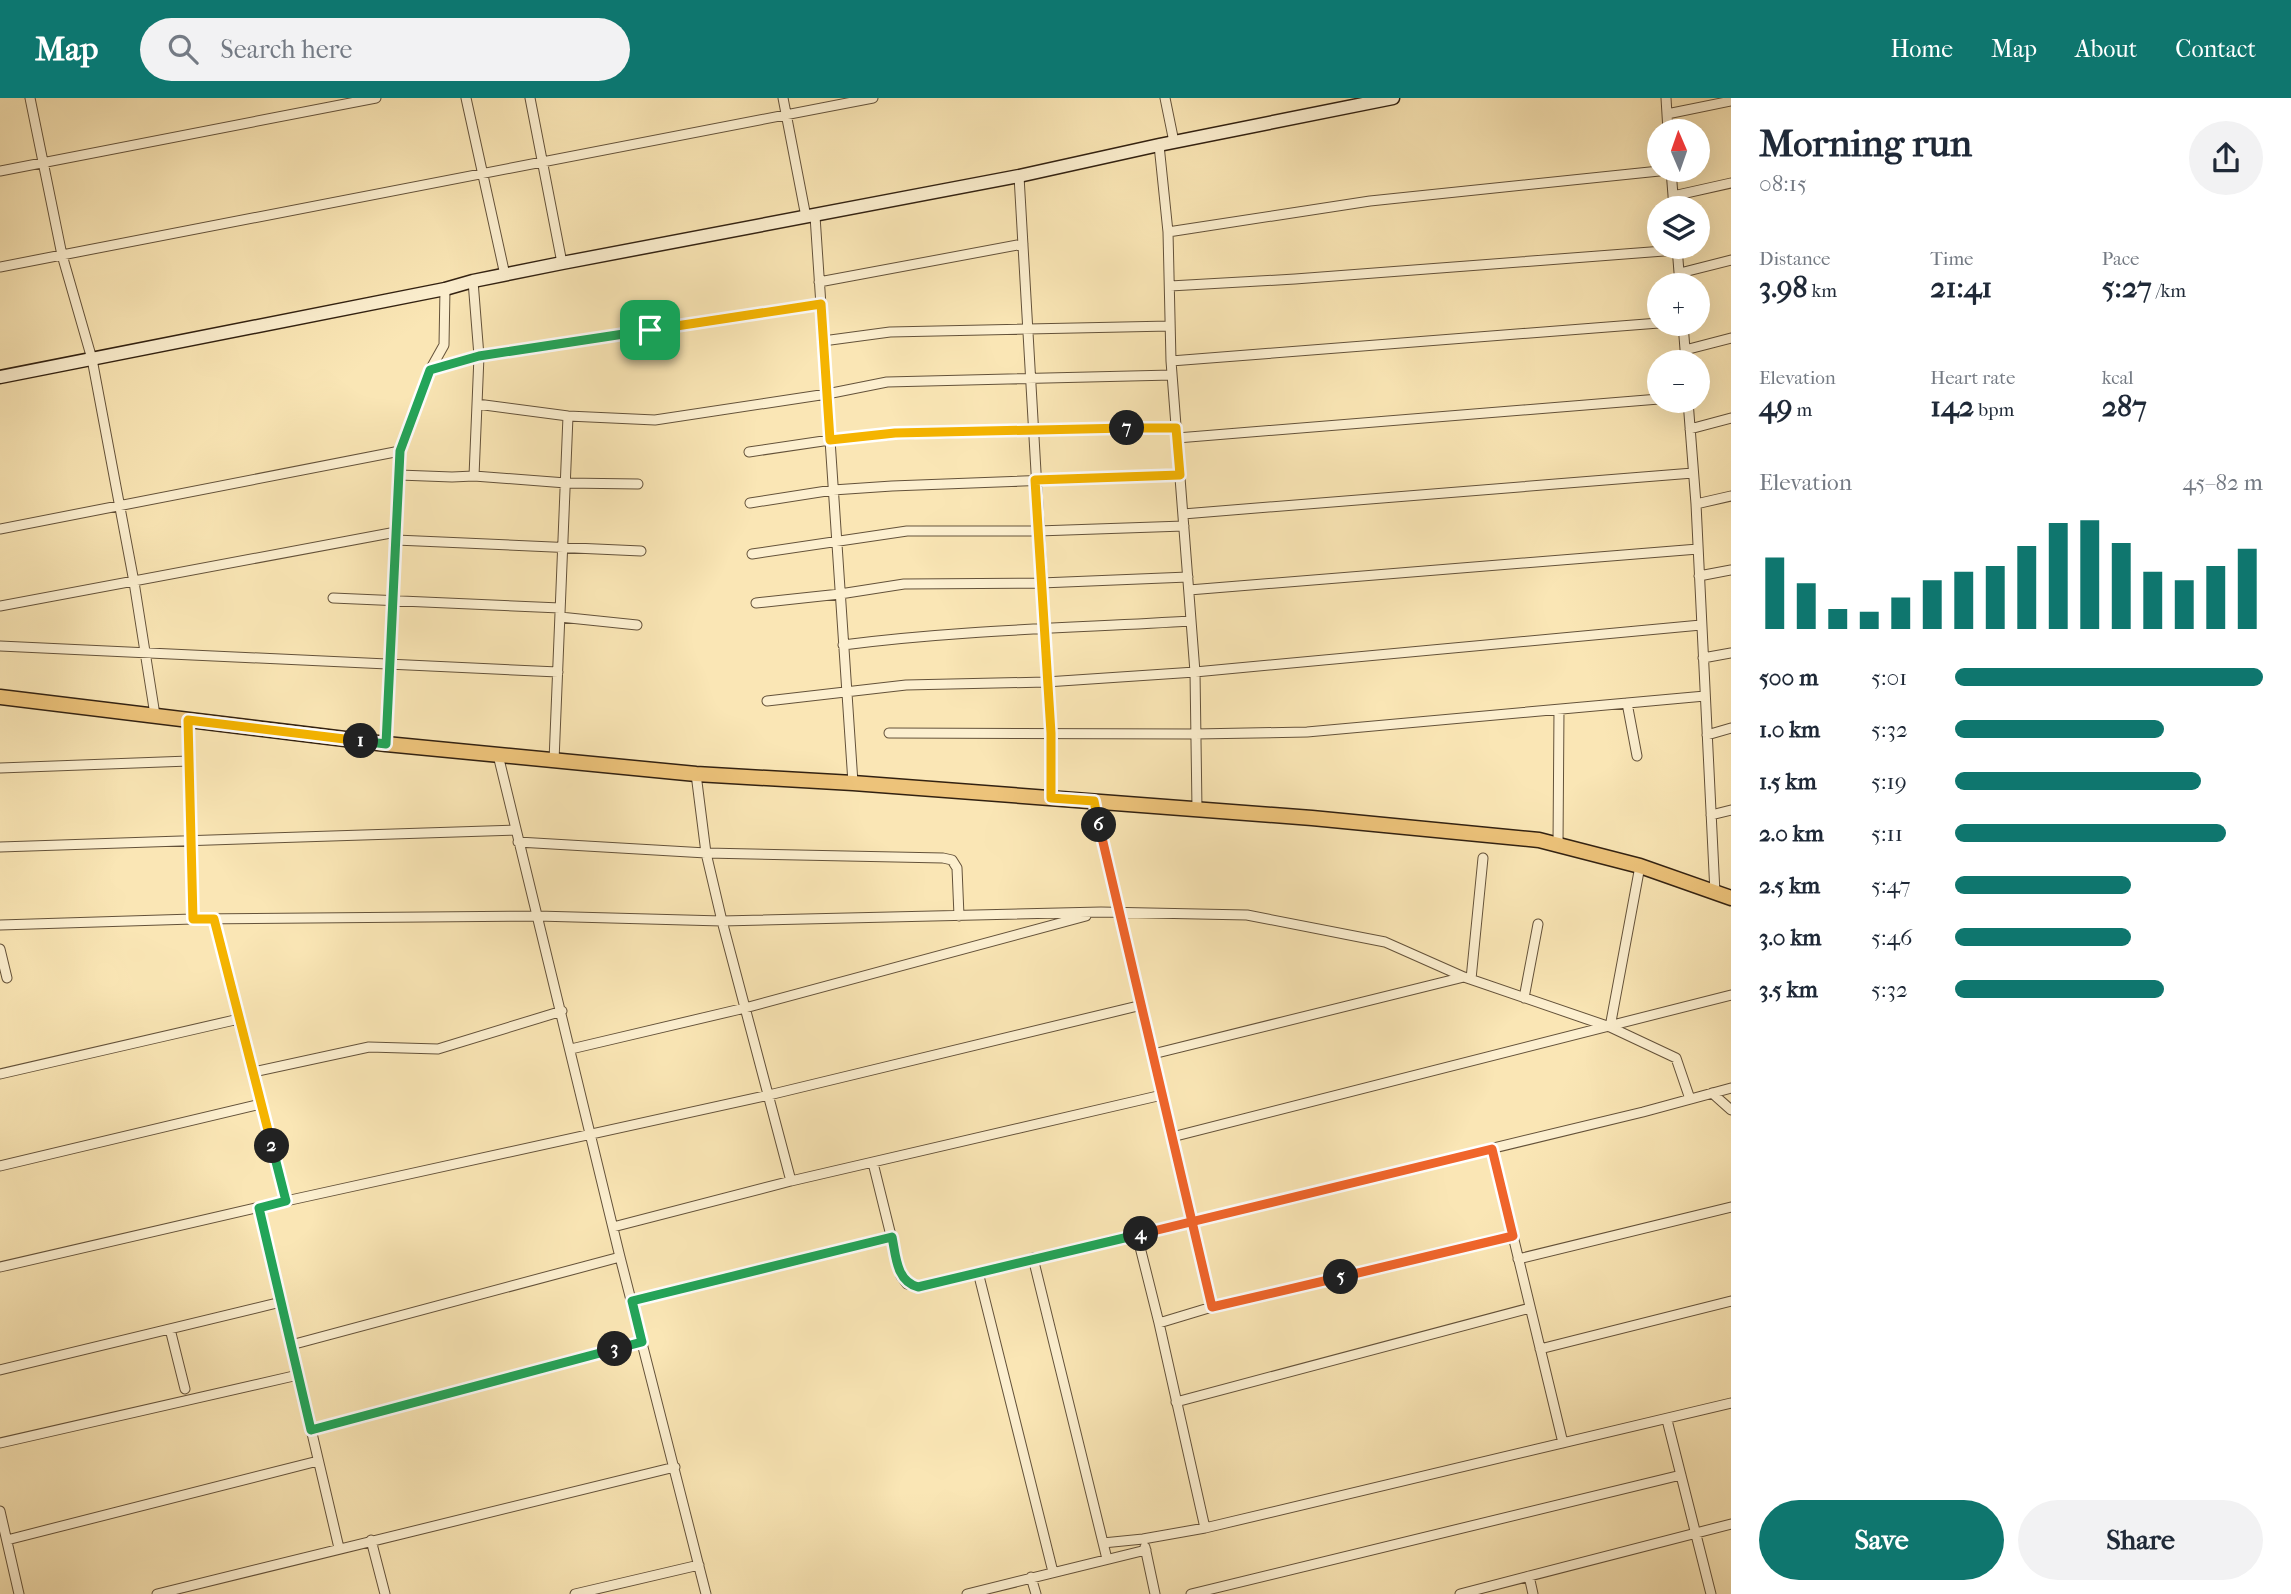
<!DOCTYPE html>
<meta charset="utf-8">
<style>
body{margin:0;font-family:"IM FELL French Canon",serif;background:#f2f2f3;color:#1f2937;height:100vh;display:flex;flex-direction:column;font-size:26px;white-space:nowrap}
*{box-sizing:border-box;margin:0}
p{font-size:23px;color:#747a83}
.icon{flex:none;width:38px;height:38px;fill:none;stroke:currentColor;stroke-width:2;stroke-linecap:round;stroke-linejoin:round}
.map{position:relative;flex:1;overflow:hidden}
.drawer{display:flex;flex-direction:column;background:#fff;width:560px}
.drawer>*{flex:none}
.needle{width:46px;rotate:358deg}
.controls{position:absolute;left:1647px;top:21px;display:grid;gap:14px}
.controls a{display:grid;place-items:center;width:63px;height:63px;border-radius:50%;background:#fff;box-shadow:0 7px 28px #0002;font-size:35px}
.pin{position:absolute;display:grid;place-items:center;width:60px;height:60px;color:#fff;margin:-30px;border-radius:14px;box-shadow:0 4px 10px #0006}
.km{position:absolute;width:35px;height:35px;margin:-18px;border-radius:50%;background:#222;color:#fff;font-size:19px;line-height:35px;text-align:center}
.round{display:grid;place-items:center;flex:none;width:74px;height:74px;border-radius:37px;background:#f2f2f3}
.overview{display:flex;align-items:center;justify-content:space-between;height:119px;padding:0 28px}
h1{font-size:38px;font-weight:700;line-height:52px}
.stats{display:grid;grid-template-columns:repeat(3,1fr);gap:10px;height:119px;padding:7px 28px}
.stats div{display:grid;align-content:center}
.stats b{font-size:30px;font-weight:700}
.stats small{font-size:19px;font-weight:400}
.stats p{font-size:19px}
.chart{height:196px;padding:14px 28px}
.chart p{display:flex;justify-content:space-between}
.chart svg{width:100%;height:126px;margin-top:7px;stroke:#0f766e;stroke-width:6}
.action{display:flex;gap:14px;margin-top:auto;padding:14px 28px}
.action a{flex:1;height:80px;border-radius:42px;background:#0f766e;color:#fff;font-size:28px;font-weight:700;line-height:80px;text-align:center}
.action a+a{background:#f2f2f3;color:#1f2937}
ul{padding:0 28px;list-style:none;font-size:23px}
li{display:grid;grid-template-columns:112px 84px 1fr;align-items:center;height:52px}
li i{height:18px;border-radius:9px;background:#0f766e}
header{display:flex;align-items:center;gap:42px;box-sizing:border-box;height:98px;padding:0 35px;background:#0f766e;color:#fff}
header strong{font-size:33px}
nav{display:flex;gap:38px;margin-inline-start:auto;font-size:24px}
.search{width:490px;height:63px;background:#f2f2f3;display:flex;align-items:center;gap:18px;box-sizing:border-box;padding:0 24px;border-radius:38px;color:#747a83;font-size:26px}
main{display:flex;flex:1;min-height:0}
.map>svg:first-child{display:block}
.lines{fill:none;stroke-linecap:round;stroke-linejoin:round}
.street-casing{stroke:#64523a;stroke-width:11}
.secondary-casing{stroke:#322111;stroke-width:15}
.primary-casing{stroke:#322111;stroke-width:17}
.street{stroke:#fcefcf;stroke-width:9}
.secondary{stroke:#fcefcf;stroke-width:12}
.primary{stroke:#edc37a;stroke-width:14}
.split-1-casing{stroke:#fff;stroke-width:14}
.split-2-casing{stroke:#fff;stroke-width:14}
.split-3-casing{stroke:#fff;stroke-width:14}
.split-4-casing{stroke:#fff;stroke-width:14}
.split-5-casing{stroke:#fff;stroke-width:14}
.split-6-casing{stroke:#fff;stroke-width:14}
.split-7-casing{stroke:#fff;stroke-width:14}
.split-8-casing{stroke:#fff;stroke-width:14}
.split-1{stroke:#22a559;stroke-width:9}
.split-2{stroke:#f5b400;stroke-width:9}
.split-3{stroke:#22a559;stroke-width:9}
.split-4{stroke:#22a559;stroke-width:9}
.split-5{stroke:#f0652b;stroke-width:9}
.split-6{stroke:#f0652b;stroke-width:9}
.split-7{stroke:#f5b400;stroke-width:9}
.split-8{stroke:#f5b400;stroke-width:9}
</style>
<header>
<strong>Map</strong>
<div class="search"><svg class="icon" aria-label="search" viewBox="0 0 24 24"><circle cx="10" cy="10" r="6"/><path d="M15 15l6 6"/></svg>Search here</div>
<nav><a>Home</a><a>Map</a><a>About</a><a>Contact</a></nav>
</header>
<main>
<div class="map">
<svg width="1731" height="1496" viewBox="0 0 1731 1496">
<rect width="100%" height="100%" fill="#fae6b5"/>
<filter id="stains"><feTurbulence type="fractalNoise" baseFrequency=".00286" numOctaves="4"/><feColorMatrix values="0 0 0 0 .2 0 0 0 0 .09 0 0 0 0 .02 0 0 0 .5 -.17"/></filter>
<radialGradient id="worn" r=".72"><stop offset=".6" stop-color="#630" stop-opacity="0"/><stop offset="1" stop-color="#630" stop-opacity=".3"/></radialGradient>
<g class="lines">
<g class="street-casing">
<path id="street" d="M30,0l32,157 30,104 42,223 21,133
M466,0l39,177
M530,0l32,165
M783,0l23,119
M1165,0l9,44
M1666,0l2,33
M1667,16l64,-13
M1159,47l9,87 3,129 24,311 2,137
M1671,72l3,38
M0,73l376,-73
M1019,78l32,557v65
M1673,98l58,-13
M815,118l38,567
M1168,134l202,-31 299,-31
M1677,149l3,38
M0,169l873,-169
M1680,175l51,-13
M473,183l6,75 -5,120
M819,184l204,-38
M1170,188l125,-7 382,-29
M1683,226l3,38
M823,243l67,-9 280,-6
M1685,252l46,-12
M1171,263l488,-38
M430,272l49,-14 342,-52
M1688,303l8,103 19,389
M477,306l91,12 87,4 172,-26 60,-12 285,-7
M1690,331l41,-11
M1177,340l482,-39
M749,354l81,-12 65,-6 281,-7
M399,377l53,2 22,-1 92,7 72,1
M750,405l83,-13 59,-4 288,-11
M1696,406l35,-8
M1183,416l510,-41
M0,431l400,-78
M396,442l245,11
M752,456l155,-23h131l146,-5
M1699,478l32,-6
M1189,492l509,-41
M333,500l227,10
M756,505l84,-9 64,-10 137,-1 147,-6
M0,508l396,-74
M560,519l77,8
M843,547c116,-15 232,-17 348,-24
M0,548l558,26
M1703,560l28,-5
M767,603l139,-16 140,-3 149,-10 506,-47
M1627,605l10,53
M188,622l5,199
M889,635l306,1 112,-2 398,-36
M1707,637l24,-7
M386,646l14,-293 30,-81 14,-25 1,-56
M498,657l122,502 86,337
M554,663l14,-345
M0,670l189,-7
M696,676l10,79 16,68 69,260
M1094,703l118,506
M1711,717l20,-5
M518,744l188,11 237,5 9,2 5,8 2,48
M1558,747l1,-135
M0,749l515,-17
M214,821l72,282
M0,827l193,-6 344,-3 185,5 379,-9 146,3 138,27 79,35 146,50 66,31 14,41
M0,851l7,29
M1471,881l12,-121
M1524,900l14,-74
M1610,929l30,-161
M571,951l174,-41 341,-92
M1153,956l311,-77
M253,974l116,-25 69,2 124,-38
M0,976l239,-55
M1712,995l19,17
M1172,1039l559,-142
M1492,1051l71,294
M873,1065l28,113 6,8 11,3 725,-175 88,-24
M0,1068l261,-62
M259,1110l80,340
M613,1129l178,-46 371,-86
M1137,1137l22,88 46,205
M1033,1160l74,301
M1518,1161l213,-52
M0,1169l286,-66 483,-106 373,-90
M978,1174l75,300
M632,1203l260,-64
M1159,1225l53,-16 301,-71
M170,1231l15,60
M291,1247l329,-88
M1540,1251l191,-48
M0,1272l281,-68
M1176,1304l354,-94
M1667,1322l44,174
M311,1332l331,-88
M0,1345l298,-68
M0,1413l19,83
M7,1442l311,-79
M371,1442l14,54
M1103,1445l40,-4 62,-11 526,-125
M1145,1449l10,47
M1529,1478l4,18
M1031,1479l5,17
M157,1496l518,-127
M575,1496l124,-29
M967,1496l179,-44
M1191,1496l490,-119
M1460,1496l271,-70"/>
</g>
<g class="secondary-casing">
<path id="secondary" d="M0,279l445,-88 28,-8 89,-18 457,-87 140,-31 234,-47"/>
</g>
<g class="primary-casing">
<path id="primary" d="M0,599l386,47 310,30 157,9 459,35 227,22 101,26 91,32"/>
</g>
<use href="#street" class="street"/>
<use href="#secondary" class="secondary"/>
<use href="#primary" class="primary"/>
</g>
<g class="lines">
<g class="split-1-casing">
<path id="split-1" d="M361,643l25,3 14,-293 30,-81 49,-14 171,-26"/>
</g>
<g class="split-2-casing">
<path id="split-2" d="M272,1048l-58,-227h-21l-5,-199 173,21"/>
</g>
<g class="split-3-casing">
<path id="split-3" d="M272,1048l14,55 -27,7 52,222 304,-81"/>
</g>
<g class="split-4-casing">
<path id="split-4" d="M615,1251l27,-7 -10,-41 260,-64c4,19 4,44 26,50l223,-53"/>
</g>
<g class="split-5-casing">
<path id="split-5" d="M1141,1136l351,-85 21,87 -172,41"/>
</g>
<g class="split-6-casing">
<path id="split-6" d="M1099,727l113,482 129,-30"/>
</g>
<g class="split-7-casing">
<path id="split-7" d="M1099,727l-5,-24 -43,-3v-65l-16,-253 145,-5 -4,-47h-49"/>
</g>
<g class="split-8-casing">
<path id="split-8" d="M650,232l171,-26 9,136 65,-7 232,-5"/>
</g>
<use href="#split-1" class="split-1"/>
<use href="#split-2" class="split-2"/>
<use href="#split-3" class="split-3"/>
<use href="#split-4" class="split-4"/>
<use href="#split-5" class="split-5"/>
<use href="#split-6" class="split-6"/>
<use href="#split-7" class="split-7"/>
<use href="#split-8" class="split-8"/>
</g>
<rect width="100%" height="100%" filter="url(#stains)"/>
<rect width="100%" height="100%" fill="url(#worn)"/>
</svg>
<div class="controls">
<a><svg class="needle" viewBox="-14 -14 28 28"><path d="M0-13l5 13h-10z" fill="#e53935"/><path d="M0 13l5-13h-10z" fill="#747a83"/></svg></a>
<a><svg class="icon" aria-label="layers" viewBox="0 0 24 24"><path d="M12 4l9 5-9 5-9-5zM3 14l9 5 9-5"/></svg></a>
<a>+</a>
<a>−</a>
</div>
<div class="pin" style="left:650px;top:232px;background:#1e9e55"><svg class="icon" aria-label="arrive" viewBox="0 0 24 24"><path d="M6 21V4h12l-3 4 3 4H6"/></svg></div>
<b class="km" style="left:361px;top:643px">1</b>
<b class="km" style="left:272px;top:1048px">2</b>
<b class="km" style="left:615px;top:1251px">3</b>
<b class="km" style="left:1141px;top:1136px">4</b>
<b class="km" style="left:1341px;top:1179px">5</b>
<b class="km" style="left:1099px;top:727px">6</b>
<b class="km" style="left:1127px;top:330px">7</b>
</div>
<section class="drawer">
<div class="overview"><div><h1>Morning run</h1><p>08:15</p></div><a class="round"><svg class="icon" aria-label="share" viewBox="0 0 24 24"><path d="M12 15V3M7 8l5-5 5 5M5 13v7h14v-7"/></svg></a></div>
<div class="stats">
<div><p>Distance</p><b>3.98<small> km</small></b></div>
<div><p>Time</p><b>21:41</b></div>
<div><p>Pace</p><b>5:27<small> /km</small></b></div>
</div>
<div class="stats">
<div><p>Elevation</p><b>49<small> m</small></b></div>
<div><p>Heart rate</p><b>142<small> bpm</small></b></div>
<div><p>kcal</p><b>287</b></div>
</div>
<div class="chart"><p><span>Elevation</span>45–82 m</p>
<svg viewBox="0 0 160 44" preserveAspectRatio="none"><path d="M5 44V19M15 44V28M25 44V37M35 44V38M45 44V33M55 44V27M65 44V24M75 44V22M85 44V15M95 44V7M105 44V6M115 44V14M125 44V24M135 44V27M145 44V22M155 44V16"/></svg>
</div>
<ul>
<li><b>500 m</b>5:01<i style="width:100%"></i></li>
<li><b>1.0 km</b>5:32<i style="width:68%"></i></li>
<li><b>1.5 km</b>5:19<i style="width:80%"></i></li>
<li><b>2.0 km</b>5:11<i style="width:88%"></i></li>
<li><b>2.5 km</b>5:47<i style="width:57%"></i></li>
<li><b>3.0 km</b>5:46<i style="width:57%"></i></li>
<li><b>3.5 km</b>5:32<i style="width:68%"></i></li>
</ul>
<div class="action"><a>Save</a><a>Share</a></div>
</section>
</main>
